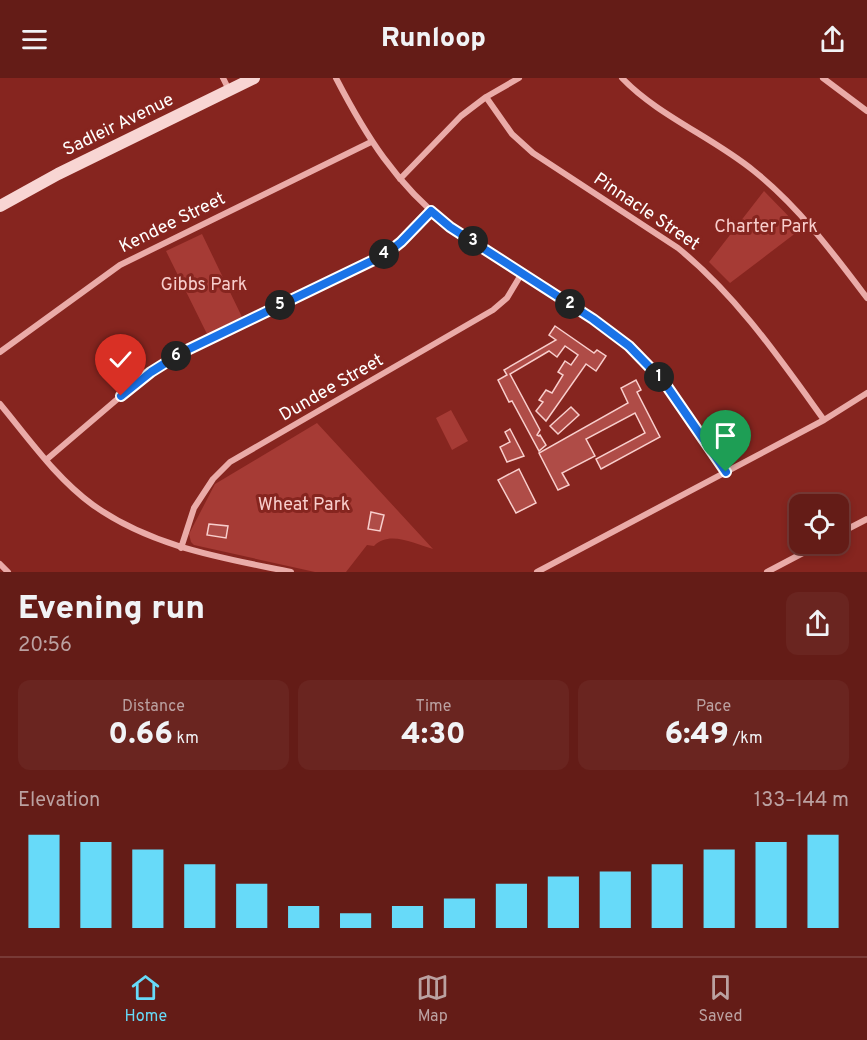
<!DOCTYPE html>
<meta charset="utf-8">
<style>
body{margin:0;font-family:Overpass,sans-serif;background:#6a2520;color:#f1f3f6;height:100vh;display:flex;flex-direction:column;font-size:22px;white-space:nowrap}
*{box-sizing:border-box;margin:0}
p{font-size:20px;color:#bba1a1}
.icon{flex:none;width:33px;height:33px;fill:none;stroke:currentColor;stroke-width:2;stroke-linecap:round;stroke-linejoin:round}
.map{position:relative;height:494px;overflow:hidden}
.side{display:flex;flex-direction:column;background:#641c17;flex:1}
.side>*{flex:none}
.buttons{position:absolute;left:789px;top:416px;display:grid;gap:12px}
.buttons a{display:grid;place-items:center;width:60px;height:60px;border-radius:12px;background:#641c17;box-shadow:0 3px 9px #0003,0 0 0 2px #783a36;font-size:30px}
.pin{position:absolute;display:grid;place-items:center;width:51px;height:51px;color:#fff;margin:-62px -26px;border-radius:50% 50% 50% 0;rotate:-45deg;box-shadow:0 0 6px #0007}
.pin .icon{rotate:45deg}
.km{position:absolute;width:30px;height:30px;margin:-15px;border-radius:50%;background:#222;color:#fff;font-size:16px;line-height:30px;text-align:center}
.round{display:grid;place-items:center;flex:none;width:63px;height:63px;border-radius:12px;background:#6a2520}
.summary{display:flex;align-items:center;justify-content:space-between;height:102px;padding:0 18px}
h1{font-size:33px;font-weight:800;line-height:45px}
.figures{display:grid;grid-template-columns:repeat(3,1fr);gap:9px;height:102px;padding:6px 18px}
.figures div{display:grid;align-content:center;border-radius:12px;background:#6a2520;text-align:center}
.figures b{font-size:30px;font-weight:800}
.figures small{font-size:16px;font-weight:400}
.figures p{font-size:16px}
.chart{height:168px;padding:12px 18px}
.chart p{display:flex;justify-content:space-between}
.chart svg{width:100%;height:108px;margin-top:6px;stroke:#67daf9;stroke-width:6}
header{display:flex;justify-content:space-between;align-items:center;height:78px;padding:0 18px;background:#641c17;font-size:27px;font-weight:800}
.tab-bar{display:flex;justify-content:space-around;align-items:center;height:84px;border-top:2px solid #783a36;background:#641c17;font-size:16px;color:#bba1a1}
.tab-bar a{display:grid;justify-items:center;gap:3px}
.tab-bar .current{color:#67daf9}
.map>svg:first-child{display:block}
.green{fill:#a63b35}
.building{fill:#af4c47;stroke:#f8cecc;stroke-width:1.5}
.lines{fill:none;stroke-linecap:round;stroke-linejoin:round}
.street{stroke:#eaaba8;stroke-width:6}
.secondary{stroke:#f8d5d3;stroke-width:12}
.route-casing{stroke:#fff;stroke-width:12}
.route{stroke:#1a73e8;stroke-width:8}
.labels{text-anchor:middle;stroke-width:6;stroke-linejoin:round;paint-order:stroke}
.street-label{font-size:18px;fill:#fff;stroke:#86251f}
.park-label{font-size:18px;fill:#f8cecc;stroke:#86251f}
</style>
<header><svg class="icon" aria-label="menu" viewBox="0 0 24 24"><path d="M4 6h16M4 12h16M4 18h16"/></svg>Runloop<svg class="icon" aria-label="share" viewBox="0 0 24 24"><path d="M12 15V3M7 8l5-5 5 5M5 13v7h14v-7"/></svg></header>
<div class="map">
<svg width="867" height="494" viewBox="0 0 867 494">
<rect width="100%" height="100%" fill="#86251f"/>
<path class="green" d="M764,113l37,38 -71,54 -21,-21z
M202,156l40,83 -35,17 -41,-83z
M451,332l17,31 -16,9 -16,-32z
M317,345l116,126c-18,-5 -44,-19 -59,-3l-7,-1 -21,27h-31l-121,-27 -3,-3 -2,-8 26,-50z"/>
<path class="building" d="M555,248l39,27 3,-3 9,6 -10,15 -10,-7 -40,57 -10,-10 7,-9 -4,-2 7,-10 6,3 11,-18 -5,-3 7,-11 6,4 7,-10 -13,-9 -8,11 -8,-6 -39,23 30,56 -3,5 2,1 1,-1 6,10 -7,6 -27,-50 -3,1 -11,-22 9,-5 -3,-5 52,-30 -7,-5z
M636,302l5,10 -4,2 23,45 -59,32 -5,-10 49,-26 -10,-20 -49,26 9,17 -33,17 7,12 -11,5 -19,-37 89,-50 -7,-15z
M571,329l8,8 -21,19 -8,-8z
M510,351l14,27 -17,6 -7,-15 10,-5 -5,-10z
M519,391l17,34 -20,10 -18,-33z
M371,434l13,3 -4,16 -12,-2z
M209,446l19,2 -2,12 -19,-3z"/>
<g class="lines">
<path class="street" d="M223,0l6,12
M336,0c30,58 60,106 112,147 57,45 127,73 181,121 40,35 67,83 97,126
M622,0c35,37 92,60 132,93 45,36 79,82 113,127
M823,0l44,33
M486,19l26,37 21,19 145,95c59,48 102,111 146,172
M400,101l61,-63 25,-19 33,-19
M0,274l120,-87 251,-123
M0,326c29,35 56,74 93,101 59,42 130,53 198,67
M46,382l75,-64 30,-24 32,-20 203,-98 15,-12 30,-31
M838,456l29,-15
M181,470l13,-40 19,-29 17,-17 263,-152 14,-12 15,-25
M0,486l8,8
M537,494l287,-152 43,-27
M767,494l55,-29"/>
<path class="secondary" d="M0,128l58,-32 196,-96"/>
</g>
<g class="lines">
<g class="route-casing">
<path id="route" d="M121,318l30,-24 32,-20 203,-98 15,-12 30,-31 19,16 143,92 36,27 35,36 62,90"/>
</g>
<use href="#route" class="route"/>
</g>
<g class="labels">
<g class="street-label">
<text transform="translate(118 46) rotate(-26)" y="6">Sadleir Avenue</text>
<text transform="translate(647 133) rotate(34)" y="6">Pinnacle Street</text>
<text transform="translate(172 144) rotate(-26)" y="6">Kendee Street</text>
<text transform="translate(331 309) rotate(-30)" y="6">Dundee Street</text>
</g>
<g class="park-label">
<text x="766" y="154">Charter Park</text>
<text x="204" y="212">Gibbs Park</text>
<text x="304" y="432">Wheat Park</text>
</g>
</g>
</svg>
<div class="buttons">
<a><svg class="icon" aria-label="locate" viewBox="0 0 24 24"><circle cx="12" cy="12" r="6"/><path d="M12 2v4M12 18v4M2 12h4M18 12h4"/></svg></a>
</div>
<div class="pin" style="left:726px;top:394px;background:#1e9e55"><svg class="icon" aria-label="arrive" viewBox="0 0 24 24"><path d="M6 21V4h12l-3 4 3 4H6"/></svg></div>
<div class="pin" style="left:121px;top:318px;background:#d93025"><svg class="icon" aria-label="check" viewBox="0 0 24 24"><path d="M5 12l5 5 9-10"/></svg></div>
<b class="km" style="left:659px;top:299px">1</b>
<b class="km" style="left:570px;top:226px">2</b>
<b class="km" style="left:473px;top:163px">3</b>
<b class="km" style="left:384px;top:176px">4</b>
<b class="km" style="left:280px;top:227px">5</b>
<b class="km" style="left:176px;top:278px">6</b>
</div>
<section class="side">
<div class="summary"><div><h1>Evening run</h1><p>20:56</p></div><a class="round"><svg class="icon" aria-label="share" viewBox="0 0 24 24"><path d="M12 15V3M7 8l5-5 5 5M5 13v7h14v-7"/></svg></a></div>
<div class="figures">
<div><p>Distance</p><b>0.66<small> km</small></b></div>
<div><p>Time</p><b>4:30</b></div>
<div><p>Pace</p><b>6:49<small> /km</small></b></div>
</div>
<div class="chart"><p><span>Elevation</span>133–144 m</p>
<svg viewBox="0 0 160 44" preserveAspectRatio="none"><path d="M5 44V6M15 44V9M25 44V12M35 44V18M45 44V26M55 44V35M65 44V38M75 44V35M85 44V32M95 44V26M105 44V23M115 44V21M125 44V18M135 44V12M145 44V9M155 44V6"/></svg>
</div>
</section>
<nav class="tab-bar">
<a class="current"><svg class="icon" aria-label="home" viewBox="0 0 24 24"><path d="M3 11l9-7 9 7M6 9v11h12V9"/></svg>Home</a>
<a><svg class="icon" aria-label="map" viewBox="0 0 24 24"><path d="M3 6l6-2 6 2 6-2v14l-6 2-6-2-6 2zM9 4v14M15 6v14"/></svg>Map</a>
<a><svg class="icon" aria-label="saved" viewBox="0 0 24 24"><path d="M7 4h10v16l-5-4-5 4z"/></svg>Saved</a>
</nav>
